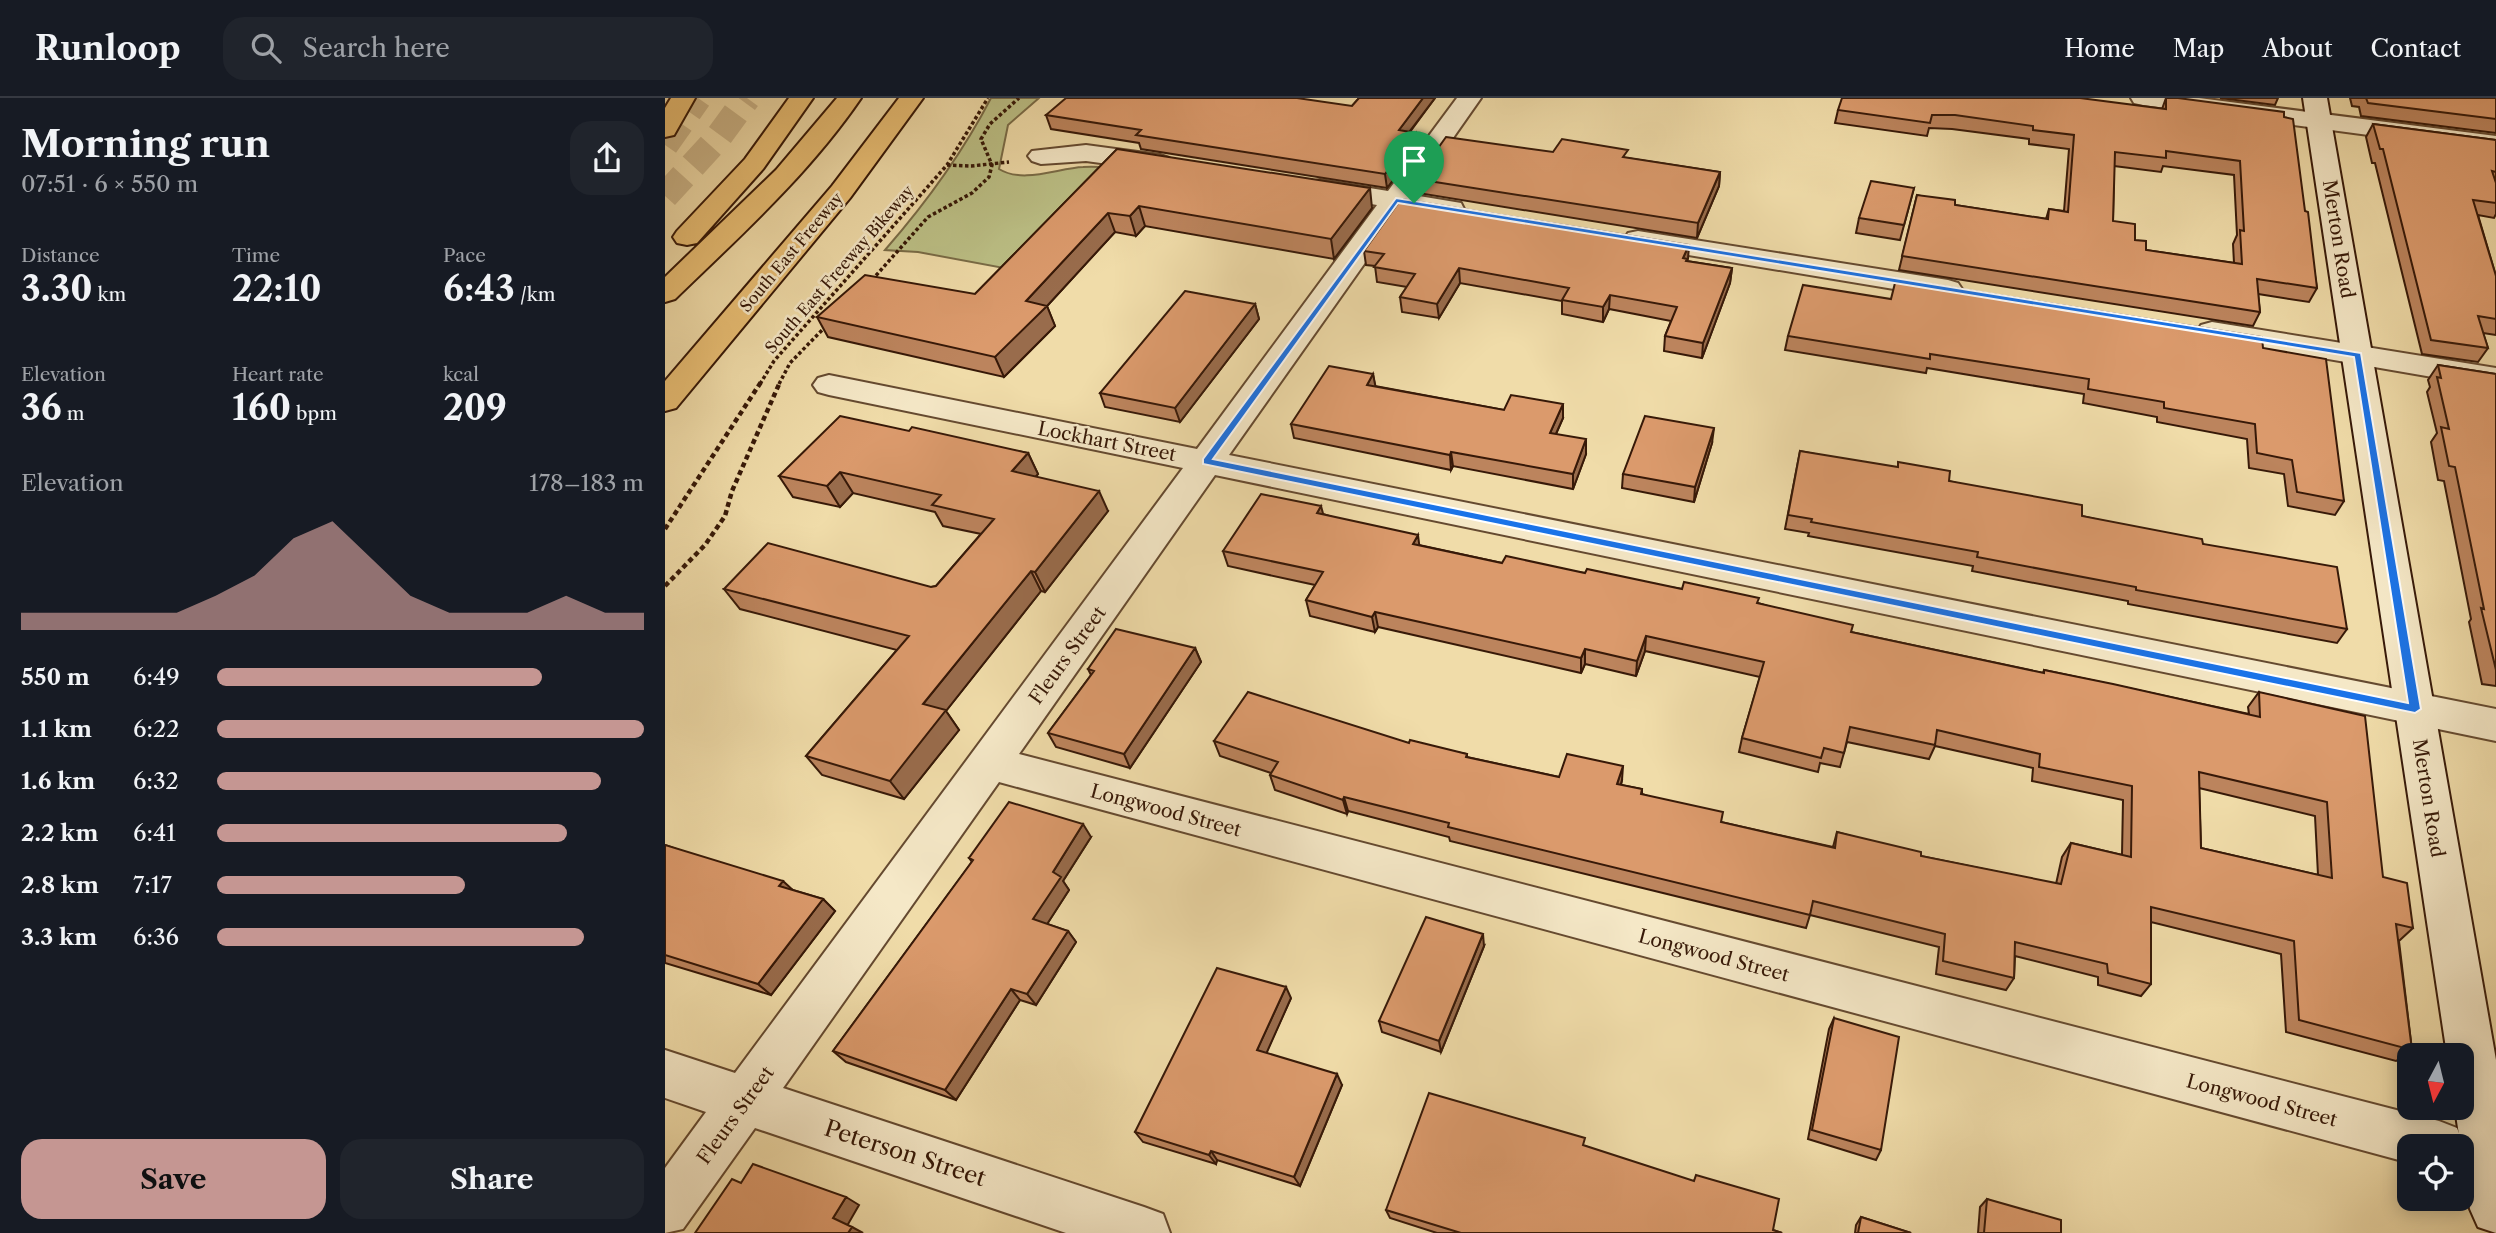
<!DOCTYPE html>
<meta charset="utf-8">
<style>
body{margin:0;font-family:"Libre Caslon Text",serif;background:#20242c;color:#f1f3f6;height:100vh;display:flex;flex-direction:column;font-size:26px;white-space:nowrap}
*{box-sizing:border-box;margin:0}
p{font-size:23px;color:#9ea1a6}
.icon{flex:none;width:38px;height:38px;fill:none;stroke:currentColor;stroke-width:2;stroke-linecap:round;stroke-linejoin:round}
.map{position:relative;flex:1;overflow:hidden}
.details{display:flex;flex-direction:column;background:#171b24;width:665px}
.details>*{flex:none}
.needle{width:46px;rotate:187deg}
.buttons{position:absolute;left:1732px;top:945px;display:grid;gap:14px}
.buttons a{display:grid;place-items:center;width:77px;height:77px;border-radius:14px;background:#171b24;box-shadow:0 4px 18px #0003;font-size:35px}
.pin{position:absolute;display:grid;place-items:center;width:60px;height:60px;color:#fff;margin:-72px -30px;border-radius:50% 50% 50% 0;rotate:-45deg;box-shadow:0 0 7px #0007}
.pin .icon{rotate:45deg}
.round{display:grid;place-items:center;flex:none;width:74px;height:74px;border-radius:21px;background:#20242c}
.headline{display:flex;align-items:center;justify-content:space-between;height:119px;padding:0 21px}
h1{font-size:38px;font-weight:800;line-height:52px}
.figures{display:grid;grid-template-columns:repeat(3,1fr);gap:10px;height:119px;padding:7px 21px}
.figures div{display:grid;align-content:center}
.figures b{font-size:35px;font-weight:800}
.figures small{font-size:19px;font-weight:400}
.figures p{font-size:19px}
.chart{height:196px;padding:14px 21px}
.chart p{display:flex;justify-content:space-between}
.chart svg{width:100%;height:126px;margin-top:7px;fill:#c59692;opacity:.7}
.button{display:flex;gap:14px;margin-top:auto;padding:14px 21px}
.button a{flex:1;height:80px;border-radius:21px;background:#c59692;color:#111;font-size:28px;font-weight:800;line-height:80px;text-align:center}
.button a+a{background:#20242c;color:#f1f3f6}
ul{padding:0 21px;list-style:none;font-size:23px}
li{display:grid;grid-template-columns:112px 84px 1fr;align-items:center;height:52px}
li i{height:18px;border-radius:9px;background:#c59692}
header{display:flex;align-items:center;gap:42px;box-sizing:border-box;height:98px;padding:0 35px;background:#171b24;border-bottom:2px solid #363941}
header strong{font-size:33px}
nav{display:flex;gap:38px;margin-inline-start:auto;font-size:24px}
.search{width:490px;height:63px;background:#20242c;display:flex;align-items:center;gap:18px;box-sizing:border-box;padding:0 24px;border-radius:21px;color:#9ea1a6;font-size:26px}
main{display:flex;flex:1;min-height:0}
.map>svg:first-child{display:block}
.green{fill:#bcc086;stroke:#7a6c47;stroke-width:2}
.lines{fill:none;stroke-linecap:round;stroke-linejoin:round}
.highway-tunnel{stroke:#cbb589;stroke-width:27;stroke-dasharray:27 14;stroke-linecap:butt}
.street-casing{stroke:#654a30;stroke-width:4}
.secondary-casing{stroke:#371908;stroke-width:4}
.highway-casing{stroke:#371908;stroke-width:4}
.path-far1{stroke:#371908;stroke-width:3.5;stroke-dasharray:3.5 2.5;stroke-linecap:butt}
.path{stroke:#371908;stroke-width:4.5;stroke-dasharray:5 3.5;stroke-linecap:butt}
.street{fill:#f5e8c7;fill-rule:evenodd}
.secondary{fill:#f5e8c7;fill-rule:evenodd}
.highway{fill:#e8be74;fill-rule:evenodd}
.wall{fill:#bc845d;stroke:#371908;stroke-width:2;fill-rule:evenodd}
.shaded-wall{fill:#996c4c;stroke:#371908;stroke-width:2}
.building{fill:#db9a6c;stroke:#371908;stroke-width:2;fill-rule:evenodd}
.route{fill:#1a73e8;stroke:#fff;stroke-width:2;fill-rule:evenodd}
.labels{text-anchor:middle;stroke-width:5;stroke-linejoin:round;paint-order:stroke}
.far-street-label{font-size:16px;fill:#371908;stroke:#f5e8c7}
.street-label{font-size:19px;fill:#371908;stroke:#f5e8c7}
.near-street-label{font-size:23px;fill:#371908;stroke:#f5e8c7}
</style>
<header>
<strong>Runloop</strong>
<div class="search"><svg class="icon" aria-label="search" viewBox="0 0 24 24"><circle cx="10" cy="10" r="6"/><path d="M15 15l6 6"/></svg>Search here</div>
<nav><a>Home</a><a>Map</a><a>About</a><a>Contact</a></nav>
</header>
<main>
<section class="details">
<div class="headline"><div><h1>Morning run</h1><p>07:51 · 6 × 550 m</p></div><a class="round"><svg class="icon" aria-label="share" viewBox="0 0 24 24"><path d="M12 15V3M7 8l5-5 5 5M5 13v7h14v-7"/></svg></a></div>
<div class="figures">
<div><p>Distance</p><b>3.30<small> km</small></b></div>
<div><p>Time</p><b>22:10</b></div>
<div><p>Pace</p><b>6:43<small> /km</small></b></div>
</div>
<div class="figures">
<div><p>Elevation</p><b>36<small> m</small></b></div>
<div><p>Heart rate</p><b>160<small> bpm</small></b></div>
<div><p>kcal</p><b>209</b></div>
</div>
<div class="chart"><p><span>Elevation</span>178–183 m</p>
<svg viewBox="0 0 160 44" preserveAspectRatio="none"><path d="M0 44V38L10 38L20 38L30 38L40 38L50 32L60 25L70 12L80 6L90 19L100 32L110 38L120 38L130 38L140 32L150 38L160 38V44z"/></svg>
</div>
<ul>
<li><b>550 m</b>6:49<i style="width:76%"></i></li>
<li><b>1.1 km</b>6:22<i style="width:100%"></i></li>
<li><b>1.6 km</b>6:32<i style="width:90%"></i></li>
<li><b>2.2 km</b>6:41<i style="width:82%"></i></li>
<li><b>2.8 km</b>7:17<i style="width:58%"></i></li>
<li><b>3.3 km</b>6:36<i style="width:86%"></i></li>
</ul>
<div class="button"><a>Save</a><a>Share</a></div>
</section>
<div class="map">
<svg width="1831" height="1135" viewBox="0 0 1831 1135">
<rect width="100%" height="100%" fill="#f0dca9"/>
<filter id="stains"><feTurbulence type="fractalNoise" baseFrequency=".00286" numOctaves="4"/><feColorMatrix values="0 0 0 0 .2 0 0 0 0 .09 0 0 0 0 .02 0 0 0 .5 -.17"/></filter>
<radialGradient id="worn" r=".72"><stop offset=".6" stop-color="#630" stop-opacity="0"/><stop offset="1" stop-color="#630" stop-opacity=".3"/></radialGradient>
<path class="green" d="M326,0h48l-31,27 -9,44c24,15 59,-1 84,-2 10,-1 20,0 29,1l-103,101 -91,-17 -33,-2c41,-47 77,-96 106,-152z"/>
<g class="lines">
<path class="highway-tunnel" d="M0,47l33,-47
M0,98l52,-57 30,-41"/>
<g class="street-casing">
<path id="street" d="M792,0h24l-68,97 48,8 3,6 -3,6 -10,2 -48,-8 -174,246 1267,254v32l-1281,-266 -196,279 1420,367 18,7 7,18 -2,5v-5h-52v17l-1411,-381 -216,306 361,119 19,7 7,19h-104l-311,-105 -72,101 -18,4v-65l41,-56 -41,-14v-48l70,23 448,-605 -354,-73 -11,-3 -5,-7 5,-7 11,-3 368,74 180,-244 -66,-11 -4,-6 4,-6 9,-2 68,11z
M1466,0h68l297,38v16l-353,-47 -9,-2z
M421,47l74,10 9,3 4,5 -4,5 -9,3 -74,-10 -45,3 -9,-3 -4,-5 4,-5z
M973,133l310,49 10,3 4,6 -4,6 -10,3 -320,-53 -4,-6 4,-6z
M1547,224l284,46v20l-295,-51 -4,-6 4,-6z"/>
</g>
<g class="secondary-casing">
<path id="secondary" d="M1638,0h24l169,962v173l-18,-6 -8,-18 -15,-101h7v-53h-15z"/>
</g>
<g class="highway-casing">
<path id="highway" d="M6,0h24l-21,37 -9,2v-29z
M124,0h24l-50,71 -66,74 -10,2 -10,-2 -4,-6 4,-6 68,-72z
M172,0h24c-52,76 -120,137 -186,201l-10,3v-25l111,-107z
M234,0h24l-73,100 -174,210 -11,3v-30l167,-195z"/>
</g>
<path class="path-far1" d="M282,67l24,1 38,-4
M207,182l56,-63 44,-24 17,-16 3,-12 -11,-26 9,-15 29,-26
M95,286l14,-23 173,-196 41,-67
M114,286l11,-21 36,-37"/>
<path class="path" d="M0,431l96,-147
M0,488l40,-41 20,-29 7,-25 48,-109"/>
<use href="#street" class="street"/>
<use href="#secondary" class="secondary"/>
<use href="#highway" class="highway"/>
</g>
<path class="wall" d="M694,0h76l-25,34 6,1 2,14 -31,41 -246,-39 -2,-6 -88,-14 -5,-14 306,-9z
M1501,0h12l127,113 12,77 -8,14 -51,-8 2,18 -7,14 -354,-56 18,-75 38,10 91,14 3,-10 15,2 5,-62 -40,-5v-5l-77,-10 -23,-1 -2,8 -92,-13 3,-13 324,-1zM1449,68l47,6 2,-6 71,9 3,60 -4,9 1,19 -88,-13 -33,-29z
M1555,0h58l-3,7z
M1685,0h146v35l-135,-17 -2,-9 -7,-1z
M1708,26l123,16v74l-2,4 -16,-3 18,61v59l-13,-2 5,15 -10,14 -56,-8 -47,-191h-3l-6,-26z
M452,51l255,59 -38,51 -189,-33 -9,10 -21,-4 -68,74 8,20 -51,51 -176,-40 -11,-20 158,-23z
M888,54l74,6 93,14 -1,14 -22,52 -279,-45 -2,-14z
M1249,90l-14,52 -44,-7 3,-15z
M1024,147l-2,16 45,7 -2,15 -28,75 -38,-7 1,-15 6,-15 -62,-12 -6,13 -41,-8v-13l-102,-18 -21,35 -37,-6 -2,-15 7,-10 -30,-5 -2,-16 -9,-1 -2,-14z
M1226,201l372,49 81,153 -9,14 -47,-9 -4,-32 -35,-6 -2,-29 -90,-17v-5l-74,-14 1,-9 -157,-26 -1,5 -141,-23 3,-14z
M590,206l4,15 -79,103 -75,-15 -5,-14z
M1773,267l58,9v312l-14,-2 -13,-62 2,-3 -27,-138 -6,-1 -7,-38 6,-9 -10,-41 3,-5 -2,-7z
M708,276l2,12 129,24 59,8 -7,16 30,20 -13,35 -120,-23 -2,4 -157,-32 -3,-14z
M244,333l119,22 10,21 -3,3 73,34 -63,81 -4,-1 -95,120 13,19 -55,69 -82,-24 -16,-19 91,-106 -157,-41 -16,-20 207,-2 5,-1 45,-52 -38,-8 -8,-14 -82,-19 -13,14 -47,-10 -14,-21z
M1047,345l-18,59 -72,-14 1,-14z
M1135,353l149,30 133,35 121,28 144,85 -10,14 -209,-39v-3l-156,-30 1,-5 -165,-30 1,-3 -24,-4z
M658,416l96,31 83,18 83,10 97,16 76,14 93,29 192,41 1,-3 205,44 -1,-7 11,-15 124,185 30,51 -14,13 13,109 -16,11 -110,-29 -5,-78 -130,-32v62l-10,12 -43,-11v-8l-83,-21 -1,22 -8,12 -70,-16 3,-27 -129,-32 -4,13 -356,-87 -1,-4 -101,-26 -1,3 -72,-24 -5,-15 1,-2 -51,-17 -6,-15 195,2 58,11v3l92,20 63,3 -1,5 21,4v5l79,28 112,25 4,-15 84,24 135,28 6,-27 9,-14 51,12 1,-55 -91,-19 1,-13 -98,-22 -6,13 -82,-17 -7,25 -20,-4 -2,9 -79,-20 3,-14 18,-61 -115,-26 -9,25 -51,-12 -4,9 -203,-46 -3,5 -65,-16 -4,-16 9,-15 -87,-19 -5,-15zM1534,690l116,28 3,59 -117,-27z
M530,550l6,14 -71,106 -74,-21 -8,-14 43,-58 -3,-6z
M426,739l-28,44 6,9 -22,34 21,7 8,11 -40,63 -16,-5 -64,100 -110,-38 -13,-11 139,-189 -3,-4z
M0,747l128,45 30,9 12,12 -64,84 -106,-32z
M819,848l-43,106 -59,-20 -3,-11z
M626,900l-25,55 76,32 -42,101 -83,-26 -1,4 -73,-22 -8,-10z
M1169,920l47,132 -5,10 -68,-21 21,-110z
M920,1048l188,84 9,3h-345l-47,-15 -4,-8z
M1322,1101l74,34h-83l2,-26z
M1196,1119l50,16h-56l1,-8z"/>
<path class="shaded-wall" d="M758,0h12l-35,46 -1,-14z
M751,35l2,14 -31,41 -2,-14z
M1055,74l-1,14 -22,52 1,-15z
M705,90l2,20 -38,51 -3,-20z
M474,108l6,20 -9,10 -6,-20z
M443,115l7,19 -68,74 8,20 -51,51 -9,-20 31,-56z
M1024,147l-1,14 -2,3 -3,-4z
M794,170l1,15 -21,35 -2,-14z
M1067,170l-2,15 -28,75 1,-15z
M945,197l-1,14 -6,13v-15z
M590,206l4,15 -79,103 -5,-14z
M708,276l3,15 -9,-4z
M898,306v14l-13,29v-14z
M1049,330l-2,15 -18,59 1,-15z
M921,341v15l-13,35v-15z
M786,354l2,14 -2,4 -1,-15z
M363,355l10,21 -16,18 -10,-21z
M175,374l13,21 -13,14 -13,-21z
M434,393l9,20 -63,81 -10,-20z
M656,408l4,15 -8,-8z
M753,437l2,16 -7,-7z
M366,473l10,20 -95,120 13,19 -55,69 -14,-18 33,-77z
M710,514l3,15 -3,5 -3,-15z
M981,538l-1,15 -9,25 1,-15z
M530,550l6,14 -71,106 -6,-14z
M920,551v15l-4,9v-15z
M958,668l-1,14 -5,18v-14z
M679,699l4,14 -1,3 -4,-14z
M418,726l8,13 -28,44 6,9 -27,42 -9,-13 20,-47z
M118,783l13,12 -17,-7z
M158,801l12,12 -64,84 -13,-11z
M403,833l8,11 -40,63 -9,-11z
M818,836l1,12 -43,106 -2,-11z
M621,889l5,11 -28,63 -6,-11z
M346,891l9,11 -64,100 -11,-10z
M672,976l5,11 -42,101 -6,-9z
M546,1053l6,9 -1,4 -7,-9z
M181,1099l13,8 -12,21 -14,-8z
M187,1129l11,6h-15z"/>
<path class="building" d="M401,0h231l55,8 7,-8h64l-24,32 17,3 -31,41 -249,-39 5,-5 -95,-15z
M1177,0h238l86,11v-11h12l106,14v5l9,2 12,92 3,1 9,76 -60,-9 3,33 -358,-56 15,-61 38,5v5l93,14 1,-10 19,3 6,-77 -41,-5v-4l-78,-11h-23l-2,8 -92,-13zM1501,53l74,10 4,70 -4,-1 2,34 -96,-14v-9l-11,-1v-16l-22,-3 2,-69 51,6z
M1701,0h130v21l-128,-16z
M1708,26l123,16v32l-4,-1 4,12v20l-23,-3 23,76v43l-18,-3 10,32 -57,-8 -48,-191h-3z
M781,39l107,15 9,-13 66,11 -5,7 97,15 -22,51 -282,-44z
M452,51l253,39 -39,51 -192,-33 -9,10 -22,-3 -82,88 21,5 -52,51 -178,-40 48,-42 110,19z
M1206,83l43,7 -10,37 -45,-7z
M736,101l288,46 -6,13 4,1 -1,2 46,7 -29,75 -38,-7 12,-29 -67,-12 -7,12 -41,-7 7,-12 -110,-20 -22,36 -37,-7 15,-23 -41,-7 10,-13 -20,-3z
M1231,181l366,58 1,11 63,11 18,142 -47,-9 -5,-32 -35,-7 -2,-29 -91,-16v-6l-76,-13 1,-10 -159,-25v5l-142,-23 15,-51 88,14z
M520,193l70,13 -80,104 -75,-15z
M1773,267l58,9v296l-15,-62 3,1 -29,-142 -6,-1 -8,-39 8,2 -12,-52 4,1z
M664,268l44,8 -6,11 137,25 7,-15 52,9 -13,29 36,6 -13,35 -122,-22 -1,3 -159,-31z
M175,318l69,15 3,-4 116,26 -16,18 87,20 -64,81 -4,-1 -108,133 23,6 -56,71 -84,-25 103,-120 -185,-47 44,-46 163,44 5,-1 58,-67 -62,-14 9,-10 -101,-23 -13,14 -48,-10z
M980,318l69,12 -19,59 -72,-13z
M1135,353l98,16v-5l52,9 -1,10 133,24v11l120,23 1,5 134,23 10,62 -211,-39v-3l-159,-30 1,-5 -167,-30 1,-3 -24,-4z
M596,396l60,12 -4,7 101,22 -5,9 89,19 4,-7 79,17 2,-4 95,20 2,-7 75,16 -2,5 96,22 -2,7 193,41v-3l69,14 147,33 -1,-25 106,24 18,161 24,6 6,45 -17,-4 16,126 -113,-30 -5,-79 -143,-34v77l-43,-11 -1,-9 -92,-22 -1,36 -71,-17 2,-27 -132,-33 -3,14 -362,-88 1,-4 -105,-26 -1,3 -73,-25 8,-13 -64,-21 34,-49 161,51 1,-3 57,14 -1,3 93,20 8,-23 56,12 -6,18 25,5 -1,5 82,18 -2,10 114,26 2,-16 84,20v4l140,28 10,-41 60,14 1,-71 -93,-19 1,-13 -103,-24 -2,15 -85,-18 -6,26 -20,-5 -3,10 -79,-20 22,-76 -118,-26 -9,25 -52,-12 -4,9 -206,-46 -3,5 -66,-17 17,-28 -100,-21zM1534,674l128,30 5,76 -131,-30z
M451,531l79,19 -71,106 -76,-21 46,-62 -6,-2z
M344,704l74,22 -30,48 8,5 -28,42 35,12 -41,63 -16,-5 -66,101 -112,-39 140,-191 -4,-2z
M0,747l118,36 -4,5 44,13 -65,85 -93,-29z
M761,819l57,17 -44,107 -60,-20z
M552,870l69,19 -29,63 80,24 -43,103 -83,-26 -2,4 -74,-23z
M1169,920l65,19 -18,113 -69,-20z
M764,995l156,45 -2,7 111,36 2,-6 83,24 -6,31 9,3h-321l-75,-23z
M88,1066l93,33 -13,21 19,9 -4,6h-153l37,-54 9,4z
M1322,1101l74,21v13h-77z
M1196,1119l50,16h-53z"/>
<path class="route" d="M731,100l965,155 60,356 -6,4 -1212,-249v-5zM733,105l956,154 54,346 -1195,-244z"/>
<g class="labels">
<g class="far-street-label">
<text transform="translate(126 154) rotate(-50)" y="6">South East Freeway</text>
<text transform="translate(174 171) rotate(-49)" y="6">South East Freeway Bikeway</text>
</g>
<g class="street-label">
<text transform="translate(1674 141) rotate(81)" y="7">Merton Road</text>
<text transform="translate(442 343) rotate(11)" y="7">Lockhart Street</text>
<text transform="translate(402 557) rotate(-54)" y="7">Fleurs Street</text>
<text transform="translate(1764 700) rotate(81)" y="7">Merton Road</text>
<text transform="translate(501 712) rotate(15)" y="7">Longwood Street</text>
<text transform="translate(1049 857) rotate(15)" y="7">Longwood Street</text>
<text transform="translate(1597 1002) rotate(15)" y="7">Longwood Street</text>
<text transform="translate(70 1017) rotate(-54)" y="7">Fleurs Street</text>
</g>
<g class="near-street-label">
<text transform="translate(240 1055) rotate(18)" y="8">Peterson Street</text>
</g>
</g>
<rect width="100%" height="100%" filter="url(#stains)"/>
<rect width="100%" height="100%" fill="url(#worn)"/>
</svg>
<div class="buttons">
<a><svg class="needle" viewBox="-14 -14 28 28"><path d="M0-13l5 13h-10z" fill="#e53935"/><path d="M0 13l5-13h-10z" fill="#9ea1a6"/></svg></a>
<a><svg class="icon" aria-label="locate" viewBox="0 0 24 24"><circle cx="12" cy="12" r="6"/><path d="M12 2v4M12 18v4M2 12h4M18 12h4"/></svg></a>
</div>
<div class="pin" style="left:749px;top:105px;background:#1e9e55"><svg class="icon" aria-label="arrive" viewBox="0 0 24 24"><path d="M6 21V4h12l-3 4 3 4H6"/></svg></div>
</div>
</main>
